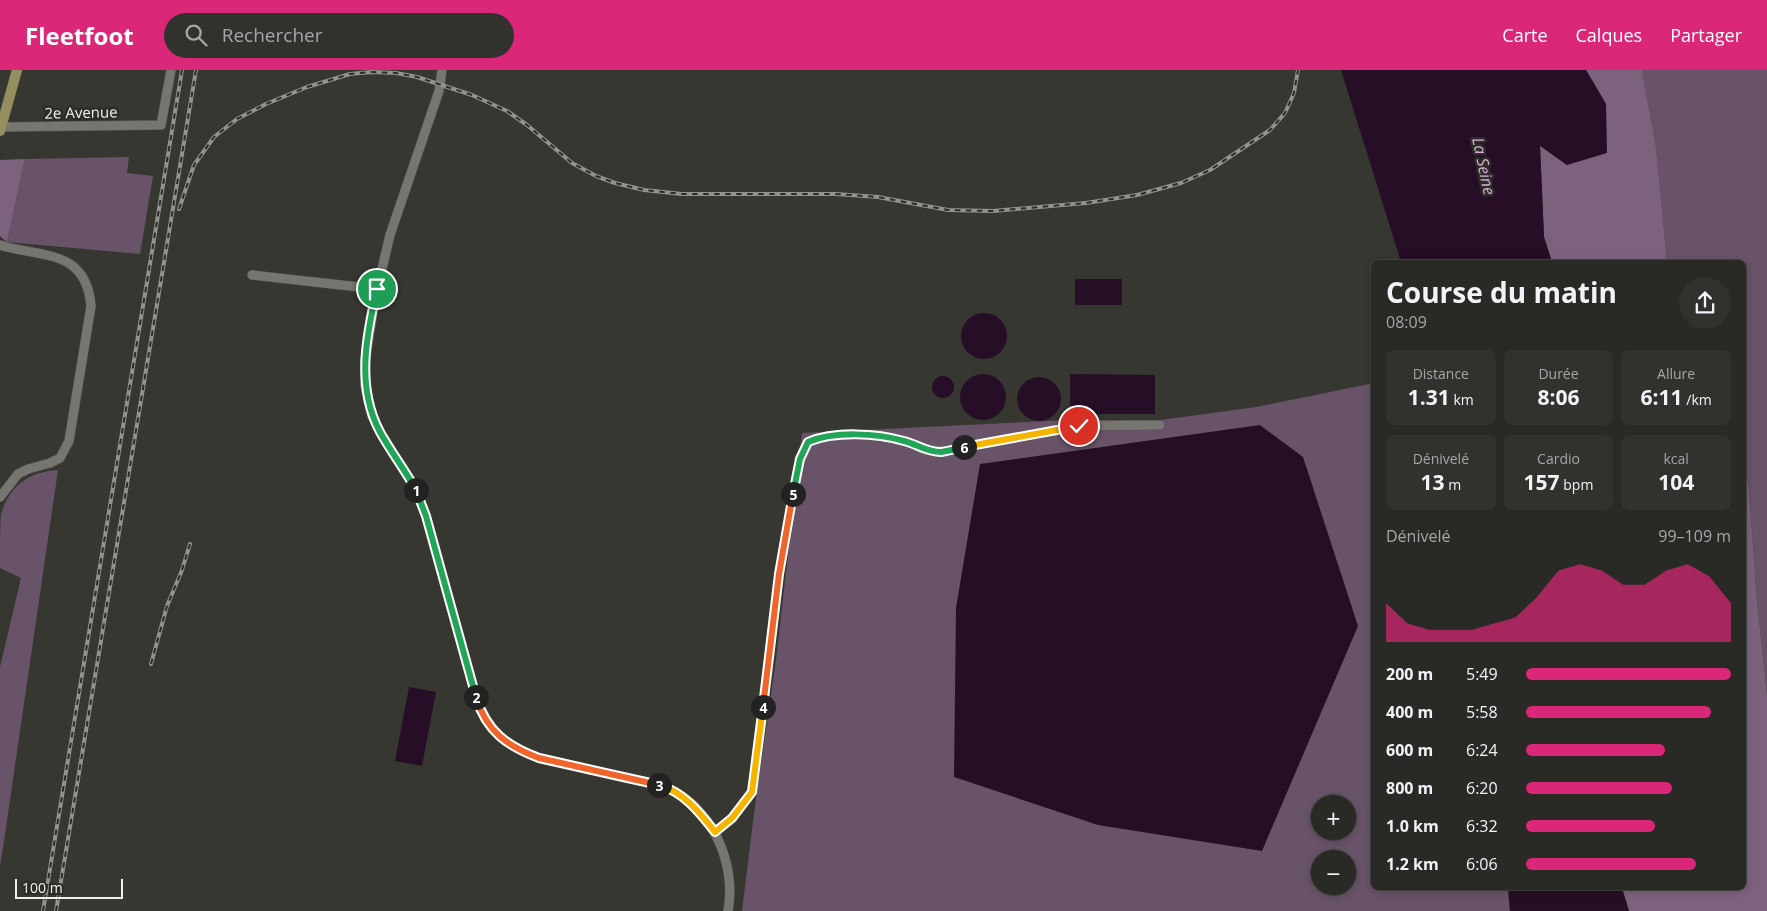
<!DOCTYPE html>
<html lang="fr">
<meta charset="utf-8">
<style>
body{margin:0;font-family:"Open Sans",sans-serif;background:#31312e;color:#f1f3f6;height:100vh;display:flex;flex-direction:column;font-size:19px;white-space:nowrap}
*{box-sizing:border-box;margin:0}
p{font-size:16px;color:#a5a6a7}
.icon{flex:none;width:28px;height:28px;fill:none;stroke:currentColor;stroke-width:2;stroke-linecap:round;stroke-linejoin:round}
.map{position:relative;flex:1;overflow:hidden}
.panel{position:absolute;left:1371px;top:190px;width:375px;height:630px;display:flex;flex-direction:column;background:#292926;border-radius:8px;box-shadow:0 2px 8px #0003,0 0 0 1px #454543}
.panel>*{flex:none}
.fabs{position:absolute;left:1311px;top:725px;display:grid;gap:10px}
.fabs a{display:grid;place-items:center;width:45px;height:45px;border-radius:50%;background:#292926;box-shadow:0 2px 8px #0003,0 0 0 1px #454543;font-size:25px}
.scale{position:absolute;left:15px;bottom:12px;width:108px;box-sizing:border-box;padding-left:5px;border:2px solid #f0f0ed;border-top:0;font-size:14px;line-height:18px;white-space:nowrap;color:#f0f0ed;-webkit-text-stroke:4px #2d2d28;paint-order:stroke}
.pin{position:absolute;display:grid;place-items:center;width:42px;height:42px;color:#fff;margin:-21px;border:2px solid #fff;border-radius:50%;box-shadow:0 1px 5px #0007}
.km{position:absolute;width:25px;height:25px;margin:-12px;border-radius:50%;background:#222;color:#fff;font-size:14px;line-height:25px;text-align:center}
.round{display:grid;place-items:center;flex:none;width:52px;height:52px;border-radius:26px;background:#31312e}
.overview{display:flex;align-items:center;justify-content:space-between;height:85px;padding:0 15px}
h1{font-size:28px;font-weight:700;line-height:38px}
.metrics{display:grid;grid-template-columns:repeat(3,1fr);gap:8px;height:85px;padding:5px 15px}
.metrics div{display:grid;align-content:center;border-radius:8px;background:#31312e;text-align:center}
.metrics b{font-size:21px;font-weight:700}
.metrics small{font-size:14px;font-weight:400}
.metrics p{font-size:14px}
.chart{height:140px;padding:10px 15px}
.chart p{display:flex;justify-content:space-between}
.chart svg{width:100%;height:90px;margin-top:5px;fill:#db2777;opacity:.7}
ul{padding:0 15px;list-style:none;font-size:16px}
li{display:grid;grid-template-columns:80px 60px 1fr;align-items:center;height:38px}
li i{height:12px;border-radius:6px;background:#db2777}
header{display:flex;align-items:center;gap:30px;box-sizing:border-box;height:70px;padding:0 25px;background:#db2777;color:#fff}
header strong{font-size:24px}
nav{display:flex;gap:28px;margin-inline-start:auto;font-size:18px}
.search{width:350px;height:45px;background:#31312e;display:flex;align-items:center;gap:12px;box-sizing:border-box;padding:0 18px;border-radius:28px;color:#a5a6a7;font-size:19px}
.map>svg:first-child{display:block}
.green{fill:#685369;fill-rule:evenodd}
.forest{fill:#7d627d}
.water{fill:#260f26}
.lines{fill:none;stroke-linecap:round;stroke-linejoin:round}
.minor-casing{stroke:#555551;stroke-width:10}
.major-casing{stroke:#555551;stroke-width:11}
.minor{stroke:#767570;stroke-width:9}
.major{stroke:#948f5d;stroke-width:10}
.rail-casing{stroke:#92928e;stroke-width:4}
.rail{stroke:#2d2d28;stroke-width:2;stroke-dasharray:5.5;stroke-linecap:butt}
.split-1-casing{stroke:#fff;stroke-width:10}
.split-2-casing{stroke:#fff;stroke-width:10}
.split-3-casing{stroke:#fff;stroke-width:10}
.split-4-casing{stroke:#fff;stroke-width:10}
.split-5-casing{stroke:#fff;stroke-width:10}
.split-6-casing{stroke:#fff;stroke-width:10}
.split-7-casing{stroke:#fff;stroke-width:10}
.split-1{stroke:#22a559;stroke-width:6}
.split-2{stroke:#22a559;stroke-width:6}
.split-3{stroke:#f0652b;stroke-width:6}
.split-4{stroke:#f5b400;stroke-width:6}
.split-5{stroke:#f0652b;stroke-width:6}
.split-6{stroke:#22a559;stroke-width:6}
.split-7{stroke:#f5b400;stroke-width:6}
.labels{text-anchor:middle;stroke-width:5;stroke-linejoin:round;paint-order:stroke}
.street-label{font-size:15px;fill:#f0f0ed;stroke:#2d2d28}
.water-label{font-size:16px;font-style:italic;fill:#ddaede;stroke:#2d2d28}
</style>
<header>
<strong>Fleetfoot</strong>
<div class="search"><svg class="icon" aria-label="search" viewBox="0 0 24 24"><circle cx="10" cy="10" r="6"/><path d="M15 15l6 6"/></svg>Rechercher</div>
<nav><a>Carte</a><a>Calques</a><a>Partager</a></nav>
</header>
<div class="map">
<svg width="1767" height="841" viewBox="0 0 1767 841">
<rect width="100%" height="100%" fill="#373732"/>
<path class="green" d="M1642,0h125v624l-10,-92 -8,-111 -5,-35v-194h-77l-11,-115z
M129,87l-2,16 26,3 -13,78 -133,-12 18,-83z
M1374,313v505h134l2,23h-768l13,-105 21,-146 26,-227 267,-13h92l95,-13zM1320,734h28v27h-28zM1320,789h28v27h-28z
M58,400l-55,378 -3,17v-198l21,-89 -21,-10c0,-13 0,-43 1,-54 9,-29 28,-42 57,-44z"/>
<path class="forest" d="M1586,0h56l14,77 11,115h-115l-8,-25 -4,-92 27,20 39,-61z
M25,89l-18,83 -7,-6v-76z
M1744,386l5,35 8,111 10,92v217h-138l-7,-23h122z"/>
<path class="water" d="M1341,0h245l20,34 1,49 -40,12 -27,-19 4,91 8,25h-151z
M1075,209h47v26h-47z
M961 266a23 23 0 1 1 46 0a23 23 0 1 1-46 0Z
M1070,304l85,1v39h-85z
M960 327a23 23 0 1 1 46 0a23 23 0 1 1-46 0Z
M932 317a11 11 0 1 1 22 0a11 11 0 1 1-22 0Z
M1017 329a22 22 0 1 1 44 0a22 22 0 1 1-44 0Z
M1260,355l43,32 55,169 -96,225 -164,-26 -144,-48 2,-169 24,-144z
M409,617l27,5 -14,74 -27,-5z
M1508,818h114l7,23h-119z"/>
<g class="lines">
<g class="minor-casing">
<path id="minor" d="M442,0l-3,21 -49,144 -15,64 -10,62v24l7,31 9,17 35,57 10,26 51,184c14,34 28,45 62,58 28,6 55,13 82,19 14,3 28,4 41,9 49,17 75,77 66,125
M1,57l160,-2 10,-55
M0,175c41,13 86,3 91,61l-22,135 -9,17 -10,5 -22,6 -10,5 -18,23
M252,205l125,14
M715,762l17,-13 20,-27 27,-218 21,-115 8,-18c26,-10 68,-7 95,0 7,1 12,5 18,8 6,2 13,2 19,3l139,-26 81,-1"/>
</g>
<g class="major-casing">
<path id="major" d="M0,61l17,-61"/>
</g>
<use href="#minor" class="minor"/>
<use href="#major" class="major"/>
<g class="rail-casing">
<path id="rail" d="M179,139l15,-44 20,-28 23,-18 29,-15 41,-17 43,-13 22,-2 24,1 21,4 55,18 35,16 20,14 45,38 24,13 19,7 29,7 38,4h154l42,3 70,13 45,1 93,-8 51,-8 44,-12 29,-13 60,-40 15,-17 9,-20 4,-23
M151,594l16,-58 15,-36 8,-26
M43,841l139,-841
M56,841l140,-841"/>
</g>
<use href="#rail" class="rail"/>
</g>
<g class="lines">
<g class="split-1-casing">
<path id="split-1" d="M377,219c-11,48 -21,98 3,143 11,20 25,38 36,58"/>
</g>
<g class="split-2-casing">
<path id="split-2" d="M416,420l10,26 50,181"/>
</g>
<g class="split-3-casing">
<path id="split-3" d="M476,627c10,34 31,49 63,61l120,27"/>
</g>
<g class="split-4-casing">
<path id="split-4" d="M659,715c25,7 41,28 56,47l17,-14 20,-26 11,-85"/>
</g>
<g class="split-5-casing">
<path id="split-5" d="M763,637l16,-133 14,-80"/>
</g>
<g class="split-6-casing">
<path id="split-6" d="M793,424l7,-35 8,-17c26,-11 69,-9 96,-1 13,3 22,11 37,11 7,-1 15,-3 23,-5"/>
</g>
<g class="split-7-casing">
<path id="split-7" d="M964,377l115,-21"/>
</g>
<use href="#split-1" class="split-1"/>
<use href="#split-2" class="split-2"/>
<use href="#split-3" class="split-3"/>
<use href="#split-4" class="split-4"/>
<use href="#split-5" class="split-5"/>
<use href="#split-6" class="split-6"/>
<use href="#split-7" class="split-7"/>
</g>
<g class="labels">
<g class="street-label">
<text transform="translate(81 43) rotate(-1)" y="5">2e Avenue</text>
</g>
<g class="water-label">
<text transform="translate(1484 96) rotate(78)" y="6">La Seine</text>
</g>
</g>
</svg>
<div class="fabs">
<a>+</a>
<a>−</a>
</div>
<div class="scale">100 m</div>
<div class="pin" style="left:377px;top:219px;background:#1e9e55"><svg class="icon" aria-label="arrive" viewBox="0 0 24 24"><path d="M6 21V4h12l-3 4 3 4H6"/></svg></div>
<div class="pin" style="left:1079px;top:356px;background:#d93025"><svg class="icon" aria-label="check" viewBox="0 0 24 24"><path d="M5 12l5 5 9-10"/></svg></div>
<b class="km" style="left:416px;top:420px">1</b>
<b class="km" style="left:476px;top:627px">2</b>
<b class="km" style="left:659px;top:715px">3</b>
<b class="km" style="left:763px;top:637px">4</b>
<b class="km" style="left:793px;top:424px">5</b>
<b class="km" style="left:964px;top:377px">6</b>
<section class="panel">
<div class="overview"><div><h1>Course du matin</h1><p>08:09</p></div><a class="round"><svg class="icon" aria-label="share" viewBox="0 0 24 24"><path d="M12 15V3M7 8l5-5 5 5M5 13v7h14v-7"/></svg></a></div>
<div class="metrics">
<div><p>Distance</p><b>1.31<small> km</small></b></div>
<div><p>Durée</p><b>8:06</b></div>
<div><p>Allure</p><b>6:11<small> /km</small></b></div>
</div>
<div class="metrics">
<div><p>Dénivelé</p><b>13<small> m</small></b></div>
<div><p>Cardio</p><b>157<small> bpm</small></b></div>
<div><p>kcal</p><b>104</b></div>
</div>
<div class="chart"><p><span>Dénivelé</span>99–109 m</p>
<svg viewBox="0 0 160 44" preserveAspectRatio="none"><path d="M0 44V25L10 35L20 38L30 38L40 38L50 35L60 32L70 22L80 9L90 6L100 9L110 16L120 16L130 9L140 6L150 12L160 25V44z"/></svg>
</div>
<ul>
<li><b>200 m</b>5:49<i style="width:100%"></i></li>
<li><b>400 m</b>5:58<i style="width:90%"></i></li>
<li><b>600 m</b>6:24<i style="width:68%"></i></li>
<li><b>800 m</b>6:20<i style="width:71%"></i></li>
<li><b>1.0 km</b>6:32<i style="width:63%"></i></li>
<li><b>1.2 km</b>6:06<i style="width:83%"></i></li>
</ul>
</section>
</div>
